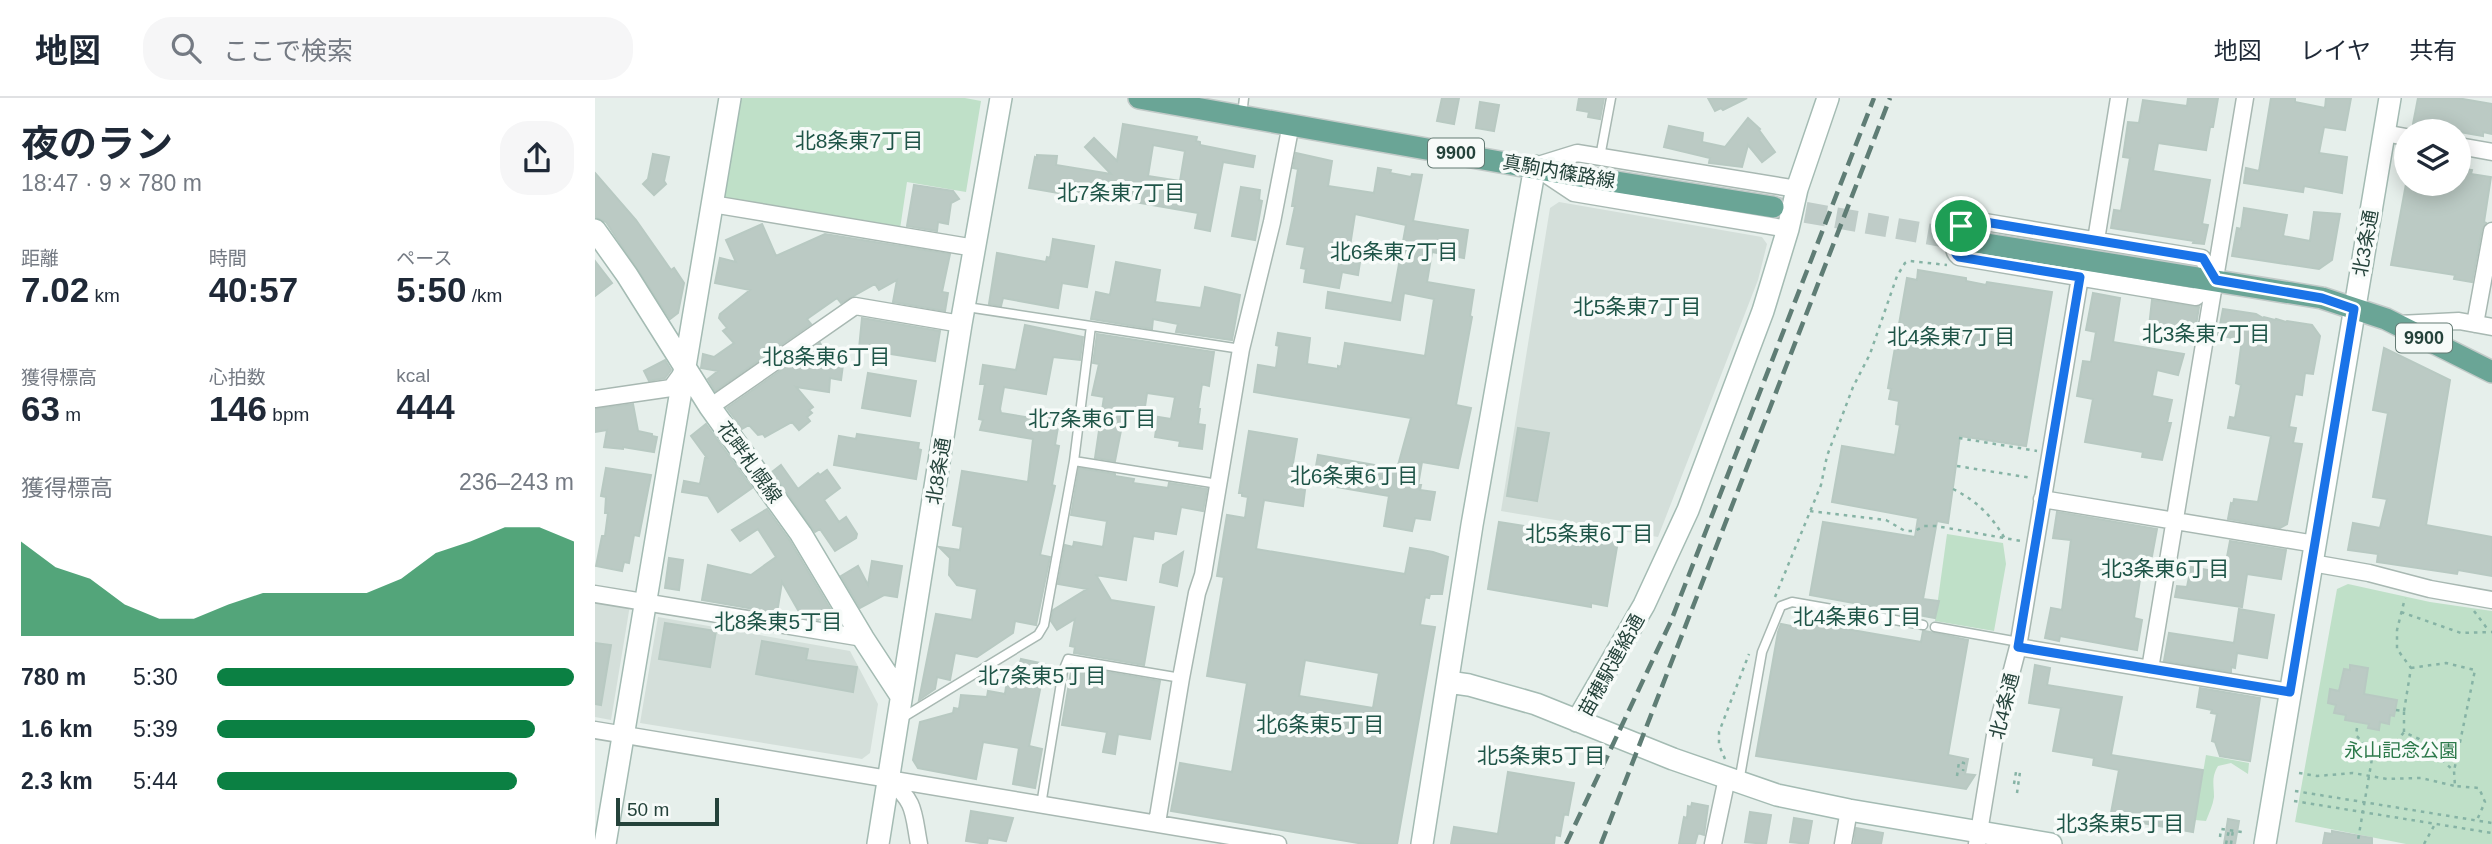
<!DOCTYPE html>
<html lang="ja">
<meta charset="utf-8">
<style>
body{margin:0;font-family:Helvetica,"Noto Sans JP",sans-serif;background:#f6f6f7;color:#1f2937;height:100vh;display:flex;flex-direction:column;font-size:26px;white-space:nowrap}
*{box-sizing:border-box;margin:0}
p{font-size:23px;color:#747a83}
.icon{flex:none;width:38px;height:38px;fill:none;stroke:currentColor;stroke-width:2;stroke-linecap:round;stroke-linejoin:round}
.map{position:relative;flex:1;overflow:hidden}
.side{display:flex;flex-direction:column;background:#fff;width:595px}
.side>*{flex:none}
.controls{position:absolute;left:1799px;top:21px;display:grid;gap:14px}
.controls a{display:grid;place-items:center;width:77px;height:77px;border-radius:50%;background:#fff;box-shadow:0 4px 18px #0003;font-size:35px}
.scale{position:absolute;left:21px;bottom:18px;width:103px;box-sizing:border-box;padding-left:7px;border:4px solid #24423a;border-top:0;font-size:19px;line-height:24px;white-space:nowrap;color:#24423a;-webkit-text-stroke:5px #f7fbf9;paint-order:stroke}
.pin{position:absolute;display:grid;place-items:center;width:60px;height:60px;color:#fff;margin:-30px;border:4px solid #fff;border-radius:50%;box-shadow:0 2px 7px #0007}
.round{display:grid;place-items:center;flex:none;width:74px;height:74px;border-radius:28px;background:#f6f6f7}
.overview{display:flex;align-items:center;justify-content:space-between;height:119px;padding:0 21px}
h1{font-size:38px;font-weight:700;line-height:52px}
.figures{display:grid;grid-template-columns:repeat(3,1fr);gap:10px;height:119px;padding:7px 21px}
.figures div{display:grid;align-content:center}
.figures b{font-size:35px;font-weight:700}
.figures small{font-size:19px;font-weight:400}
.figures p{font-size:19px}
.chart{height:196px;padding:14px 21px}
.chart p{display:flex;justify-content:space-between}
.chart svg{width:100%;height:126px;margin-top:7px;fill:#0b8043;opacity:.7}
ul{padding:0 21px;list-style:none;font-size:23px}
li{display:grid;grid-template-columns:112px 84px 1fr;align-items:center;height:52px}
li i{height:18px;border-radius:9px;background:#0b8043}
header{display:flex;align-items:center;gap:42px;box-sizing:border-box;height:98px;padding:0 35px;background:#fff;border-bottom:2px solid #e0e1e3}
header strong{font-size:33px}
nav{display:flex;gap:38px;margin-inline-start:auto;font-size:24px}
.search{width:490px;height:63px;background:#f6f6f7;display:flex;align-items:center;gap:18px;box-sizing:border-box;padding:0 24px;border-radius:28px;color:#747a83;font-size:26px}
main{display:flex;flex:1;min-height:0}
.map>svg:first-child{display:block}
.built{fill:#d4dfda}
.green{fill:#bfe0c8}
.building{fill:#bbcac4;stroke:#b8c9c2;stroke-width:2;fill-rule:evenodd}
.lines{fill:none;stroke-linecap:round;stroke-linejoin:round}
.primary-tunnel{stroke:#bfccc8;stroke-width:21;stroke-dasharray:21 10;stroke-linecap:butt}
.lane-casing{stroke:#a8b8b2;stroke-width:11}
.street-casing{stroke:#a8b8b2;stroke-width:19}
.secondary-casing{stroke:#a4bbb3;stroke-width:24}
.primary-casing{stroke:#c2cac8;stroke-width:24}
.path{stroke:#86b3a5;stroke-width:2.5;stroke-dasharray:3.5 5;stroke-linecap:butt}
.lane{stroke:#fff;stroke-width:8}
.street{stroke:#fff;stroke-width:16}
.secondary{stroke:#fff;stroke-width:21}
.primary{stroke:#6aa596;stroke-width:21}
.rail{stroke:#5f7d75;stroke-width:4.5;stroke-dasharray:14 7;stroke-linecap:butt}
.route-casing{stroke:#fff;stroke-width:14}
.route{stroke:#1a73e8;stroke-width:9}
.labels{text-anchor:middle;stroke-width:7;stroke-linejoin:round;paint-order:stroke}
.shield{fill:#f7fbf9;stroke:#637a73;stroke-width:2}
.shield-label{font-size:18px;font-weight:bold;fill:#24423a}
.street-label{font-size:19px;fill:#24423a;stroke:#f7fbf9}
.park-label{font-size:19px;fill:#2d7a4b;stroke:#f7fbf9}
.neighbourhood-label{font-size:21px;fill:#1f5548;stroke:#f7fbf9}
</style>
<header>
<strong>地図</strong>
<div class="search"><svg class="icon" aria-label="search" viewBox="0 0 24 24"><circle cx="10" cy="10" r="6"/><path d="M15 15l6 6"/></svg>ここで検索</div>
<nav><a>地図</a><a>レイヤ</a><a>共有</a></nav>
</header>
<main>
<section class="side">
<div class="overview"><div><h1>夜のラン</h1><p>18:47 · 9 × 780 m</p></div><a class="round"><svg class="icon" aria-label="share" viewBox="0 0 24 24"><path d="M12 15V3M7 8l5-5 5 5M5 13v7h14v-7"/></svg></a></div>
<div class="figures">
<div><p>距離</p><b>7.02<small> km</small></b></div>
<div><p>時間</p><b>40:57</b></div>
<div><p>ペース</p><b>5:50<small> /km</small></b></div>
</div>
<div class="figures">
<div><p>獲得標高</p><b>63<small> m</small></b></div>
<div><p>心拍数</p><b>146<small> bpm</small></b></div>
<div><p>kcal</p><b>444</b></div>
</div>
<div class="chart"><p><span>獲得標高</span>236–243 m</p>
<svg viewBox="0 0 160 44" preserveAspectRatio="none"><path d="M0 44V11L10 20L20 24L30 33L40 38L50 38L60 33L70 29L80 29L90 29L100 29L110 24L120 15L130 11L140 6L150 6L160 11V44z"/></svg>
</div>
<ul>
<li><b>780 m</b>5:30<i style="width:100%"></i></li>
<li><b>1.6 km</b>5:39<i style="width:89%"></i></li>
<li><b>2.3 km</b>5:44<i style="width:84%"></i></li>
</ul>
</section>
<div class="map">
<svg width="1897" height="746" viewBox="0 0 1897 746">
<rect width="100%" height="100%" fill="#e6efeb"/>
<path class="built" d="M964,104l203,35 5,7 -9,36 -100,257 -157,-26 49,-303z
M0,490l37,5 -21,127 -16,-3z
M63,519l192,34 28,53 -8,49 -8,6 -222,-36z"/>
<path class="green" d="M146,0h224l16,3 -15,91 -59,-10 -7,47 -176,-30z
M1352,436l56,9 3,21 -12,67 -59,-10z
M1753,486l82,18 62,9v233h-86l-111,-22 42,-233z
M1611,657l43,8 -1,11 -17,-11 -13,3c-7,12 -4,19 -4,31 -1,8 -5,16 -8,24l-11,-1z"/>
<path class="building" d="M847,0h17l-5,26 -17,-3z
M984,0h25l-4,21 -12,-2 1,-5 -12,-2z
M1113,0h39l-24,12 -2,-2 -6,3z
M1593,0h30l-5,29h-3l-4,23 -48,-7 -5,28 57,9 -8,44 6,1 -4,19 -11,-1 1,-2 -83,-13 3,-18 7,1 9,-53 -7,-1 5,-35 11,1 4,-23 44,6z
M1676,0h24v4l30,6 1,-10h25l-6,32 -21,-3 -5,26 28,4 -5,36 -38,-7 -1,6 -59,-9 2,-15 13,3z
M1823,0h39l35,6v30l-9,-2v4l-70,-12z
M885,4l19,3 -5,26 -18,-3z
M1153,20l12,11 -1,1 16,22 -13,10 -14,-17 -6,22 -33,-4 1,-5 -46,-11 5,-21 34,7 -1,9 23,5z
M528,26l74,13 -1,4 4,1v3l55,11 -2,11 -30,-5 -13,69 -15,-3 3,-15 -92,-16 -1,4 -76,-13 6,-31 2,1v-3l20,1 -1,9 55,9 -26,-27 9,-9 23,23zM558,47l32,6 -5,30 -32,-5z
M701,55l36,8 -4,25 46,7 4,-25 13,2 -1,3 21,4 1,-3 10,1 -9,46 55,9 -4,28 -32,-6 -5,30 47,8 -4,26 2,1 -16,88 15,3 -13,60 -36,-6 -4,23h3l-1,5 15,2 -5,28 -15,-2 -3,13 -28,-5 5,-30 -76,-13 5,-28 79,14 14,-51 -157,-26 4,-27 18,3 3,-22 -3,-1 2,-12 32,5 -3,26 31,5v-3l3,1 4,-24 80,13 9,-57 -30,-6 -4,27 -74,-12 2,-16 64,11 14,-78 -51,-11 -7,45 12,3 -2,13 -16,-3 -3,16 -35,-6 2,-13 -5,-1 4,-21 -18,-3 8,-38h-3l6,-37 -5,-1z
M58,56l16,3 -5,24 2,3 -12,11 -11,-11 5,-5z
M1864,70l13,2 -1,4 20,3 -7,45 2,1 -4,6 -10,53 -18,-3 1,-4 -64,-10 15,-81h53z
M0,75l41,47 35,50 3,-2 10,15 -6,30 -8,6 -64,-97 -11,-5z
M319,87l39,6 6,8 -8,4 -3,21 -10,-2 -1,9 -30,-5z
M646,89l19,3 -1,10 3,1 -7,39 -23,-4z
M1649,110l43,7 -4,21 27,5 4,-29 26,2 -8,46 -13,9 -87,-13 5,-28 4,1z
M167,126l14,32 49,-22 125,20 -8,38 6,1 -3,18 -52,-9 4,-22 -18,10 -4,-6 -34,19 -4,-5 -30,21 4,5 -96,67 -7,-12 10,-8 -17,-3 2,-14 11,3 20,-14 -11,-12 4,-3 -8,-10 1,-4 30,-24 -35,-7 5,-25 16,4 -10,-22z
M458,141l41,7 -7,41 -25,-4 -4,25 -55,-10 -2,8 -12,-2 8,-51 49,9 1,-5 3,1z
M0,163l17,22 -17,13z
M521,164l44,8 -5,32 46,6 4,-21 35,8 -8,45 -56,-8 2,-8 -25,-5 -1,10 -61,-10 5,-27 14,3z
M1323,172l48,8v3l20,4 1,-3 65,10 -26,154 -66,-10 -12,87 -11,-2 -14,78 16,2 -4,17 -125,-23 13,-73 92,15 3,-19 -86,-16 10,-56 53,9 5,-30 -4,-1 3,-23 -10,-2 2,-10 -3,-1 19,-110 10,2z
M1498,195l27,5 -7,44 71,12 -6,21 -21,-5 -5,26 20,4 -5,23h4l-9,37 -20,-3 1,-5 -58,-10 8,-43 -16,-3 6,-35 8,1 5,-30 -10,-2z
M1557,202l47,7 -5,30 -45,-10z
M1628,211l33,5 7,4 1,-1 11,3 1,-1 10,3 1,-1 25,4 8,11 -7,38 -8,-1 -3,22 -7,-1 -6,33 7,1 -3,15 9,1 -15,80 -7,4 -52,-9 3,-16 2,1 1,-5 24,3 13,-66 -43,-8 2,-11 5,1 6,-33 -5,-2 6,-43 -24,-5z
M267,220l78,13 -5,30 -76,-12z
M430,227l58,12 -3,23 -27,-3 -7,37 -42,-7 -4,22 1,4 36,6 1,-8 22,4 -5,30 4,1 -7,39 3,1 -15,69 10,2 -14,68 -21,-4 -2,12 -36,24 -22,-4 -5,27 -13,-3 -2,12 -16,11 17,-86 36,6 5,-31 -20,-4 -8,-10 1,-17 -11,-11 21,3 3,-23 -10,-2 9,-54 66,11 5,-43 -53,-9 3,-10 -4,-1 6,-35h-5l3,-19 33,5z
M502,236l117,18 -5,34 -7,-2 -4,25h2l-2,15 7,1 -3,24 -23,-3 1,-5 -25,-4 3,-20 13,2 4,-22 -28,-4 -3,20 -19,-3 -10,51 -20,-3 9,-61 -12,-2 7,-31 -6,-1z
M225,245l8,12 16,2 -3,23 -11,-2 -1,14 -33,-5 17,20 -4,3 3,3 -5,4 3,4 -11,9 -7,-8 -27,15 -2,-3 -5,1 -9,-10 -7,4 -15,-21z
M1789,250l66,32 -24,145 66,12v39l-34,-6 -1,4 -80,-12 1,-8 -30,-4 5,-27 27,5 7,-29 -14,-2 15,-84 -15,-3z
M70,262l6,10 -6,8 -16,3 -5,-10z
M273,275l48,8 -6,35 -48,-8z
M38,306l5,27 14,3v2l5,1 -3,15 -31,-5v2l-19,-2 3,-17 -12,2v-23z
M111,326l46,64 -34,24 -10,-16 -26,-4 2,-11 16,3 5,-26h2l-16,-22z
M923,330l31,5 -12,68 -30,-5z
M654,333l48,8 -8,48 16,3 -2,16 -39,-6 -8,49 149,25 5,-26 23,4 15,5 -6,37h-12l-1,4 -4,-1 -5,28 15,2 -38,217h-33l-193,-33 9,-48 52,9 15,-89 -40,-7 17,-99 -7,-1 10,-61 18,3 3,-21 -6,-1v-3h-3zM710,562l74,13 -6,35 -74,-12z
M262,336l62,9 -1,6 3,1 -5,29 -82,-14 5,-29 17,3z
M186,367l17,24 20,-16 2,2 7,-5 13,18 -16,12 15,22 7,-5 11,17 -1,4 -21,13 -15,-22 -5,3 -43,-60z
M11,370l45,7 -12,61 -5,-1 -5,28 -5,-1 -2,9 -26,-5 6,-30h3l3,-23h-3l1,-16 -5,-1z
M484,370l36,6v2l19,3 -1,4 35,5 1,-5 38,6 -4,22 -22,-4 -5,27 -20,-3h-2l-1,8 -20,-3 -7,44 -30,-5 15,25 43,7 -10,58 -70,-12 1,-6 -5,-1 5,-27 -18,11 -6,-9 2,-11 34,-21 -29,-5 7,-39 8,2 1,-5 29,5 4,-26 -36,-6z
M172,411l23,32 47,79 -5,2 -10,-1 -1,-3 -3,2 -16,-3 -20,-35 -5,31 -75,-13 6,-35 43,10 25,-18 -18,-28 -18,12 -8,-11z
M1462,414l100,17 -5,27 -6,-1 -3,18h-2l-7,45 8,2 -5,30 -77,-14 -1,5 -14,-3 6,-30 11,2 9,-70 -18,-2z
M904,424l119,19 -11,65 -16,-3v4l-103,-18z
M1635,443l56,9 -5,29 -34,-5 -5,33 -67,-10 2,-11 10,1 4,-20 33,6z
M588,454l-6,34 -17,-4 3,-17z
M74,460l14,2 -4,30 -14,-2z
M277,463l30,5 -5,31 -13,-2 -24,13 -19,-32 17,-10 10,19z
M1644,511l35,6 -7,43 -30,-5 -2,15 -4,-1v5l-67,-11 5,-28 65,10z
M1211,524l115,20 2,-11h2l43,9 -20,115 20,4 -3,15 10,1 -9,14 -210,-33 22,-124 3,-8 25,5z
M70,525l51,8 -6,36 -51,-8z
M167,543l46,8 -2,11 51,7 -4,25 -97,-18z
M0,545l16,2 -10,60 -6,-1z
M426,561l24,5 -16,82 13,3 -7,39 -22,-4 6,-36 -36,-6 -7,37 -58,-11 -5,-8 7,-38 33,-9 1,-5 5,1 2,-14 26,2 1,-6 17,3 2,-14 1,-2 7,1z
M1440,567l15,3 -3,17 75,12 -11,58 92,15 -10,62 -57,-10v-4l-25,-5 8,-43 -26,-5 1,-7 -41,-7 8,-43 -32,-5z
M1755,567l18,3 -4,26 33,6 -3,16 -4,-1 -1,9 -9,-2 -1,8 -11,-2 1,-4 -24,-4 1,-5 -12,-2 2,-8 -8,-2 2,-14 9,2 5,-22 6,1z
M477,568l88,15 -10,58 -32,-5 -3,20 -12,-2 4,-20 -45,-7z
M1605,590l60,10 -10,63 -30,-5 -5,-14 -3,-1 5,-27 -6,-1 1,-3 -15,-3z
M913,674l66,11 -6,32 -4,-1 -4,22 -5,-1 -1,9h-103l3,-17 44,7z
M1097,705l16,3 -4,29 -6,-2 -3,11h-16l5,-27 3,1 1,-12 3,1z
M376,713l42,7 -7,23 -18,-3 -1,6 -21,-3z
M1155,714l21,3 -5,29 -21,-2z
M1199,720l18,3 -4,23 -18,-2z
M1633,721l11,2 -4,23h-11z
M1261,730l27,5 -2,11h-27z
M1737,733l40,7v6h-49l2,-11 7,1z"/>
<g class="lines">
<path class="primary-tunnel" d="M1180,109l193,34"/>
<g class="lane-casing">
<path id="lane" d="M647,17l2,-17
M1005,59l11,-59
M372,209l274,42
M479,363l144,23
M1340,529l84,15
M307,620l136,-83 6,-10 30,-164 17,-135
M1144,684l23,-130 19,-46 11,-4 131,23
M446,707l22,-134 5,-12 113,19"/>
</g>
<g class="street-casing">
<path id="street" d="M1789,35l22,4
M1864,48l33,6
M940,68l42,-13 220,36
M946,73l33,22 214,36
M117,106l263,44
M1378,122l229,38 14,22 -20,17 -237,-40c-11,-9 -2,-27 6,-36z
M1501,142l23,-142
M1804,226l60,-3 33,6
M1880,226l17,-93
M0,301l76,-11 11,-15
M115,309l145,-101 106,18
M1447,401l273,45
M1717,465l57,10 61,16 62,11
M0,496l268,44
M1423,549l272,45
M1555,571l95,-571
M0,632l683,114
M295,683c26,21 23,32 29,63
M562,725l24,-145 16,-85 6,-18 38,-226 31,-127 19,-98
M1118,746l14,-66
M1248,746l6,-34
M1382,746l18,-109 23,-88 62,-370"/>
</g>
<g class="secondary-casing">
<path id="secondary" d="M0,132l32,45 83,132 91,127 62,104 38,58
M853,584l21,3 67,19 137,55 104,36 72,15 202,34
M982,623l67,-116 44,-95 75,-199 25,-82 9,-40 31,-91
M10,746l125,-746
M283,746l83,-520 40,-226
M827,746l50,-319 63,-359
M1670,746l125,-746"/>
</g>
<g class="primary-casing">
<path id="primary" d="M544,0l440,78 194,31
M1373,143l354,57 64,21 106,53"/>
</g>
<path class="path" d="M1364,340l78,13
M1362,368l75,12
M1358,391c24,12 39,27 52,50
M1215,413l76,9 19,11h10l9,-5h12l85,15
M1180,499l46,-112 6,-29 26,-69 17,-33 27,-78 8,-13 5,-2 37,4
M1879,513l15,20
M1806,514l60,21 31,-1
M1816,570l35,-5 29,7 -21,101
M1801,612l8,1v21l15,7 35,32 1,15 24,2 6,14 -8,18
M1809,613l7,-43 -14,-19v-19l8,-32
M1762,630l-1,7 7,8 11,4 -16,93
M1779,649l18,1 12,-16
M1130,661l-6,-14v-13l30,-78
M1704,675l18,3 36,-3 34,6 34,-1 34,8
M1362,678l2,-14 5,1 -1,8
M1419,686l2,-12h4l-3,21
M1700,693l197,32
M1699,703l198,32
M1625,739l1,-8 21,3
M1631,746l3,-14
M1636,746l2,-14
M1829,746l11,-20"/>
<use href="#lane" class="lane"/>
<use href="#street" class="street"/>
<use href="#secondary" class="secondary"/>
<use href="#primary" class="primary"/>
<path class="rail" d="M971,746l105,-223 203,-523
M1006,746l289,-746"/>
</g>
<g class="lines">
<g class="route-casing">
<path id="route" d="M1378,122l230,38 13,22 106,18 32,11 -64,383 -272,-45 62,-370 -121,-20c-11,-8 -2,-27 6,-36z"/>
</g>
<use href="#route" class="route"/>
</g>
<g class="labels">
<g class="shield">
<rect x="833" y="40.5" width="56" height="29" rx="5"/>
<rect x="1801" y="225.5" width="56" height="29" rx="5"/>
</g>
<g class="shield-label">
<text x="861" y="61">9900</text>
<text x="1829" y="246">9900</text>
</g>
<g class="street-label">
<text transform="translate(964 73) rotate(10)" y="7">真駒内篠路線</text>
<text transform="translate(1770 145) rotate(-80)" y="7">北3条通</text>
<text transform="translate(155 364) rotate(54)" y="7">花畔札幌線</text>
<text transform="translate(343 373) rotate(-81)" y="7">北8条通</text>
<text transform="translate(1016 567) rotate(-61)" y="7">苗穂駅連絡通</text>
<text transform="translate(1409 608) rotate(-76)" y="7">北4条通</text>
</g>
<g class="park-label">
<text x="1806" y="659">永山記念公園</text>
</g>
<g class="neighbourhood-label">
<text x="264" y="50">北8条東7丁目</text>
<text x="526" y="102">北7条東7丁目</text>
<text x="799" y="161">北6条東7丁目</text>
<text x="1042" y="216">北5条東7丁目</text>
<text x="1611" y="243">北3条東7丁目</text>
<text x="1356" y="246">北4条東7丁目</text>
<text x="231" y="266">北8条東6丁目</text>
<text x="497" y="328">北7条東6丁目</text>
<text x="759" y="385">北6条東6丁目</text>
<text x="994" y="443">北5条東6丁目</text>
<text x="1570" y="478">北3条東6丁目</text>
<text x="1262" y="526">北4条東6丁目</text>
<text x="183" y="531">北8条東5丁目</text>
<text x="447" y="585">北7条東5丁目</text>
<text x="725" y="634">北6条東5丁目</text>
<text x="946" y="665">北5条東5丁目</text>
<text x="1525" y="733">北3条東5丁目</text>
</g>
</g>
</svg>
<div class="controls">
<a><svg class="icon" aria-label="layers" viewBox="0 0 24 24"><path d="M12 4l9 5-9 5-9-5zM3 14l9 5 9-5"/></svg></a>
</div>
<div class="scale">50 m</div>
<div class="pin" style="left:1366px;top:128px;background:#1e9e55"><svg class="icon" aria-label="arrive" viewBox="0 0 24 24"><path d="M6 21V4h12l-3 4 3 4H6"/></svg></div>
</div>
</main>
